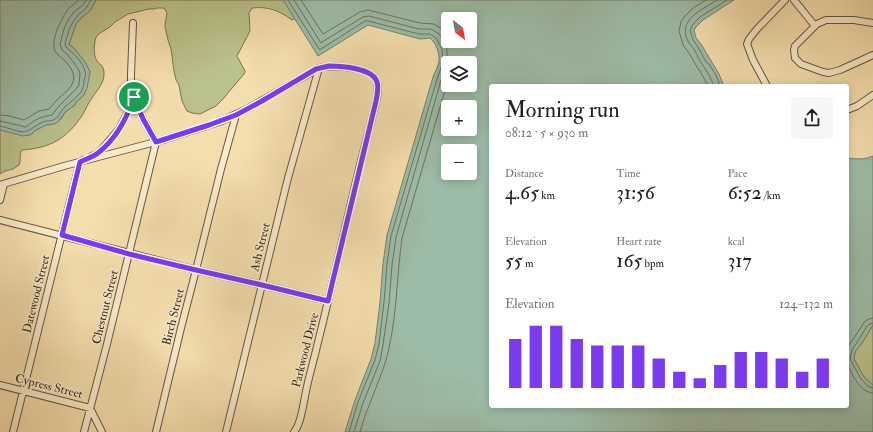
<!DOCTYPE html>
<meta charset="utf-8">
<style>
body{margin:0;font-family:"IM FELL Double Pica",serif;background:#f6f6f6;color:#222;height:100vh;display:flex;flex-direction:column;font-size:15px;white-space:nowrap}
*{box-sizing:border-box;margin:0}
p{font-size:13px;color:#767676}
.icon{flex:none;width:22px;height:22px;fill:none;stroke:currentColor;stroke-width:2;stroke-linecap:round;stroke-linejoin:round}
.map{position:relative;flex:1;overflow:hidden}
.sheet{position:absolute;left:489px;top:84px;width:360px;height:324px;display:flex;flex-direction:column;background:#fff;border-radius:4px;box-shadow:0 2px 10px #0003}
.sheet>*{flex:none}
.needle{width:26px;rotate:149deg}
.buttons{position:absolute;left:441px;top:12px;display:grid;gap:8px}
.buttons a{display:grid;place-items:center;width:36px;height:36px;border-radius:4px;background:#fff;box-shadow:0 2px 10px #0003;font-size:20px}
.pin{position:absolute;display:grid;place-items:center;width:34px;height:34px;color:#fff;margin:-17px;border:2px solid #fff;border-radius:50%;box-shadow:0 1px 4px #0007}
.round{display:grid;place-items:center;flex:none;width:42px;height:42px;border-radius:4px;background:#f6f6f6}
.head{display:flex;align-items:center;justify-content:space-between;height:68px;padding:0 16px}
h1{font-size:22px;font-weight:600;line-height:30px}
.stats{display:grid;grid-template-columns:repeat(3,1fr);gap:6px;height:68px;padding:4px 16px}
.stats div{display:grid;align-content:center}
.stats b{font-size:20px;font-weight:600}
.stats small{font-size:11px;font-weight:400}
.stats p{font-size:11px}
.chart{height:112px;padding:8px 16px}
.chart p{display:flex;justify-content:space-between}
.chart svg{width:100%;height:72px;margin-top:4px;stroke:#7c3aed;stroke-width:6}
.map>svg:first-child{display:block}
.green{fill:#bbc18b;stroke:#7a7552}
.water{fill:#9dbca7;stroke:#75816e;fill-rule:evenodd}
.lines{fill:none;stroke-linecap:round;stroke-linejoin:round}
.shore{stroke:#6c7260;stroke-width:1}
.street-casing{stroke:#69563e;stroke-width:8}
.street{stroke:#f8eaca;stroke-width:6}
.route-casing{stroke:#fff;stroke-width:8}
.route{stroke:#7c3aed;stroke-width:5}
.labels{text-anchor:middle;stroke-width:3;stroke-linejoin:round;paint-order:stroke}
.street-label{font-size:12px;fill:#3a2919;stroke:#f8eaca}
</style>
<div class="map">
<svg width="873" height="432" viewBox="0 0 873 432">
<rect width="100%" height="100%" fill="#f5deae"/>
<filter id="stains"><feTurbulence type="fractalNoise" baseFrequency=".005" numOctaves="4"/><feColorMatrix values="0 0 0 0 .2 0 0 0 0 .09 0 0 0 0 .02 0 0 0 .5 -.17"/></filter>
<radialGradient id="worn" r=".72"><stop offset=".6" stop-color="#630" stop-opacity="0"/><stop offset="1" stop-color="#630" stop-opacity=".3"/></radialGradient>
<path class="green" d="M96,0h211l-3,14 -12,6c-12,-9 -24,-14 -40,-12l-3,5 1,18 -13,25 8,15 -1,3 -22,26 -6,6 -16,8 -8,-1 -5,-2 -5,-10 -3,-16 -3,-5 -2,-9 -3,-22 -3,-9 -3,-13v-3l2,-11 -3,-5h-7l-3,1h-5l-21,5 -13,8 -5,5 -10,6 -4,4c-2,7 -3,18 1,24 4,5 7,4 7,13 0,10 -7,16 -12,24 -4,5 -6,11 -9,16 -16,25 -33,34 -61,36 -3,4 -1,10 -3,15l-6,4 -8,2 -5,3v-44l30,5 6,-5 10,-5 8,-1 8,-6 3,-6 10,-7 1,-3 8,-7 6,-23 -5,-10 -13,-16 -3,-1v-1l7,-20 5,-6 9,-7z
M873,325v60l-9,-8 -10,-18 1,-7 7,-9z"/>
<path class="water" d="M0,0h96l-6,11 -9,7 -5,6 -7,20v1l3,1 13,16 5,10 -3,16 -3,7 -8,7 -1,3 -10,7 -7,10 -4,2 -8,1 -10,5 -6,5 -7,1 -23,-6z
M283,0h451l-31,20 -7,7 -2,3 2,8 5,6 18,30 5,12h-233v320h356v-248c9,1 17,2 26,-2v169l-11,18 -7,9 -1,7 10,18 9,8v47h-528l10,-32 16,-41 4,-16 5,-41 3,-38 4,-29 46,-158c2,-5 5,-10 6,-15 1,-9 -3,-19 -9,-24l-10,1 -52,-14 -50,31zM448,19h22v22h-22zM448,63h22v22h-22zM448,107h22v22h-22zM448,151h22v22h-22z"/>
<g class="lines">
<path class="shore" d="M288,0l31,49h2l44,-28h3l51,13h11l6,4 6,11 1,13 -6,17 -46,157 -4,28 -3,38 -5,42 -4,16 -17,42 -9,30
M294,0l27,43 1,-1 41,-25 6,-1 50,13h12l8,5 3,3 5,13v14l-6,16 -45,157 -4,28 -3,38 -6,42 -3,16 -17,42 -9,29
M301,0l22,34 37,-22 8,-2 52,13 14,1 10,6 4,7
M706,0l-13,8 -9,9 -3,5 -2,9 4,14 6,8 8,14 3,4 8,15
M714,86c-3,-8 -7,-15 -12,-22 -3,-4 -5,-9 -7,-13 -2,-4 -6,-7 -7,-10 -3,-6 -4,-13 0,-19 5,-9 20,-16 29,-22
M720,86l-4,-11 -7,-11 -3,-2 -8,-15 -5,-7 -3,-10 3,-6 7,-7 27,-17
M0,115l10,1 14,4 15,-9 10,-2c2,-2 4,-5 6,-7 4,-5 15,-12 17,-18 5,-9 -2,-18 -8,-24 -3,-3 -7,-5 -9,-9 -5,-11 7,-34 14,-43 3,-3 7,-5 10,-8
M0,121l26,6c10,-8 14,-10 26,-12l7,-9 17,-17 3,-4 1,-12 -3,-6 -10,-13 -5,-4 -2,-6 4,-15 4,-9 6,-8 9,-7 3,-5
M0,126c7,1 21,8 27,5 6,-2 10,-7 16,-9 4,-2 8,0 12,-3 4,-2 5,-7 8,-10 5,-6 13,-10 18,-17 2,-3 3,-7 3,-12 1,-2 2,-6 1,-9 -2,-9 -12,-18 -19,-24l-1,-4 4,-13 4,-8 5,-7 8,-7 5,-8
M873,323l-3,1 -3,2 -9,15 -6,9 -2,9 11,20 8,8 4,1
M847,348l7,-10 11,-17 4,-2 4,-1
M847,364c6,11 12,28 26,29
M360,432c3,-9 5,-18 9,-26 7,-20 16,-38 20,-58 8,-36 8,-74 13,-110l46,-158"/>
<g class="street-casing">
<path id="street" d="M794,0l21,26
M873,23l-19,-3h-28l-9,4 -22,22 -1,4 1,8 6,6 22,8 6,1 11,-3 33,-15
M767,86l-14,-26 -6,-16 2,-5 8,-10 28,-29
M847,110l10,-4 16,-11
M92,156l5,-2 5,-5 17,-20 9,-17 6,-15 -3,-12v-11l2,-51
M0,185l64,-19 99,-26 56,-18 26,-12 74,-42c13,-4 54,-1 58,14 3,10 -3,26 -5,36 -4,16 -8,31 -12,47 -17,70 -32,140 -50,209 -3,11 -5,22 -7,33 -2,8 -3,18 -9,25
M0,200l4,-16
M0,220l196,50 66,15 66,16
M0,385l90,23 12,24
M13,432l59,-239 8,-31 3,-2
M84,432l23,-88 49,-202 -13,-23 -9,-22
M156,432l25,-104 15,-58 25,-101 15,-54
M226,432l62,-254 31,-110"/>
</g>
<use href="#street" class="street"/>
</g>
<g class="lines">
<g class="route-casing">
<path id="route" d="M329,66c12,0 44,2 48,16 2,6 0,13 -1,19l-48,200 -66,-16 -66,-15 -67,-16 -67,-19 18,-73c6,-3 13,-5 18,-9 18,-14 29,-35 36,-56l9,22 13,23 53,-17 27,-10 26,-14 54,-32z"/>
</g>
<use href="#route" class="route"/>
</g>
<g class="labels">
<g class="street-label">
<text transform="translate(260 247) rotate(-76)" y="4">Ash Street</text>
<text transform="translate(36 294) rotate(-76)" y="4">Datewood Street</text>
<text transform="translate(105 307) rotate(-76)" y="4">Chestnut Street</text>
<text transform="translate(173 317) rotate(-76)" y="4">Birch Street</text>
<text transform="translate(305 350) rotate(-76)" y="4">Parkwood Drive</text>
<text transform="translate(49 386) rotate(14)" y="4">Cypress Street</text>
</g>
</g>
<rect width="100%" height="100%" filter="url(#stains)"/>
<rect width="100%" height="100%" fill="url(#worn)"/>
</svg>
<div class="buttons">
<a><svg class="needle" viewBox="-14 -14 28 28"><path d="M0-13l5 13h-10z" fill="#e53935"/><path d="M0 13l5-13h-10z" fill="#767676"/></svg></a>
<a><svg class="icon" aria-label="layers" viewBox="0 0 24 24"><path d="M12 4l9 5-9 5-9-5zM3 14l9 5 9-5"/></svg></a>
<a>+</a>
<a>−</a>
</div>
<div class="pin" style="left:134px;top:97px;background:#1e9e55"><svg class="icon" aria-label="arrive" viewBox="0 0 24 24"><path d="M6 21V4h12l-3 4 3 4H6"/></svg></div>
<section class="sheet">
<div class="head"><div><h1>Morning run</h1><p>08:12 · 5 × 930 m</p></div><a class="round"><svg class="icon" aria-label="share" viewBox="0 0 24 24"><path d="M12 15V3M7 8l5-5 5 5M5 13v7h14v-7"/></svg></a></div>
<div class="stats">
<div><p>Distance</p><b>4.65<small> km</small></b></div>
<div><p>Time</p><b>31:56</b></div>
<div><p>Pace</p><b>6:52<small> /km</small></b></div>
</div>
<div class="stats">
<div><p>Elevation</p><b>55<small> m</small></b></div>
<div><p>Heart rate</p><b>165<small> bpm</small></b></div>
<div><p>kcal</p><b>317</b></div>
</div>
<div class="chart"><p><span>Elevation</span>124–132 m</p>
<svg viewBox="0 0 160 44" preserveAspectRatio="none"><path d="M5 44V14M15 44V6M25 44V6M35 44V14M45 44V18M55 44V18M65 44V18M75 44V26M85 44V34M95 44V38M105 44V30M115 44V22M125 44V22M135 44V26M145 44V34M155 44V26"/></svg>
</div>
</section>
</div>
